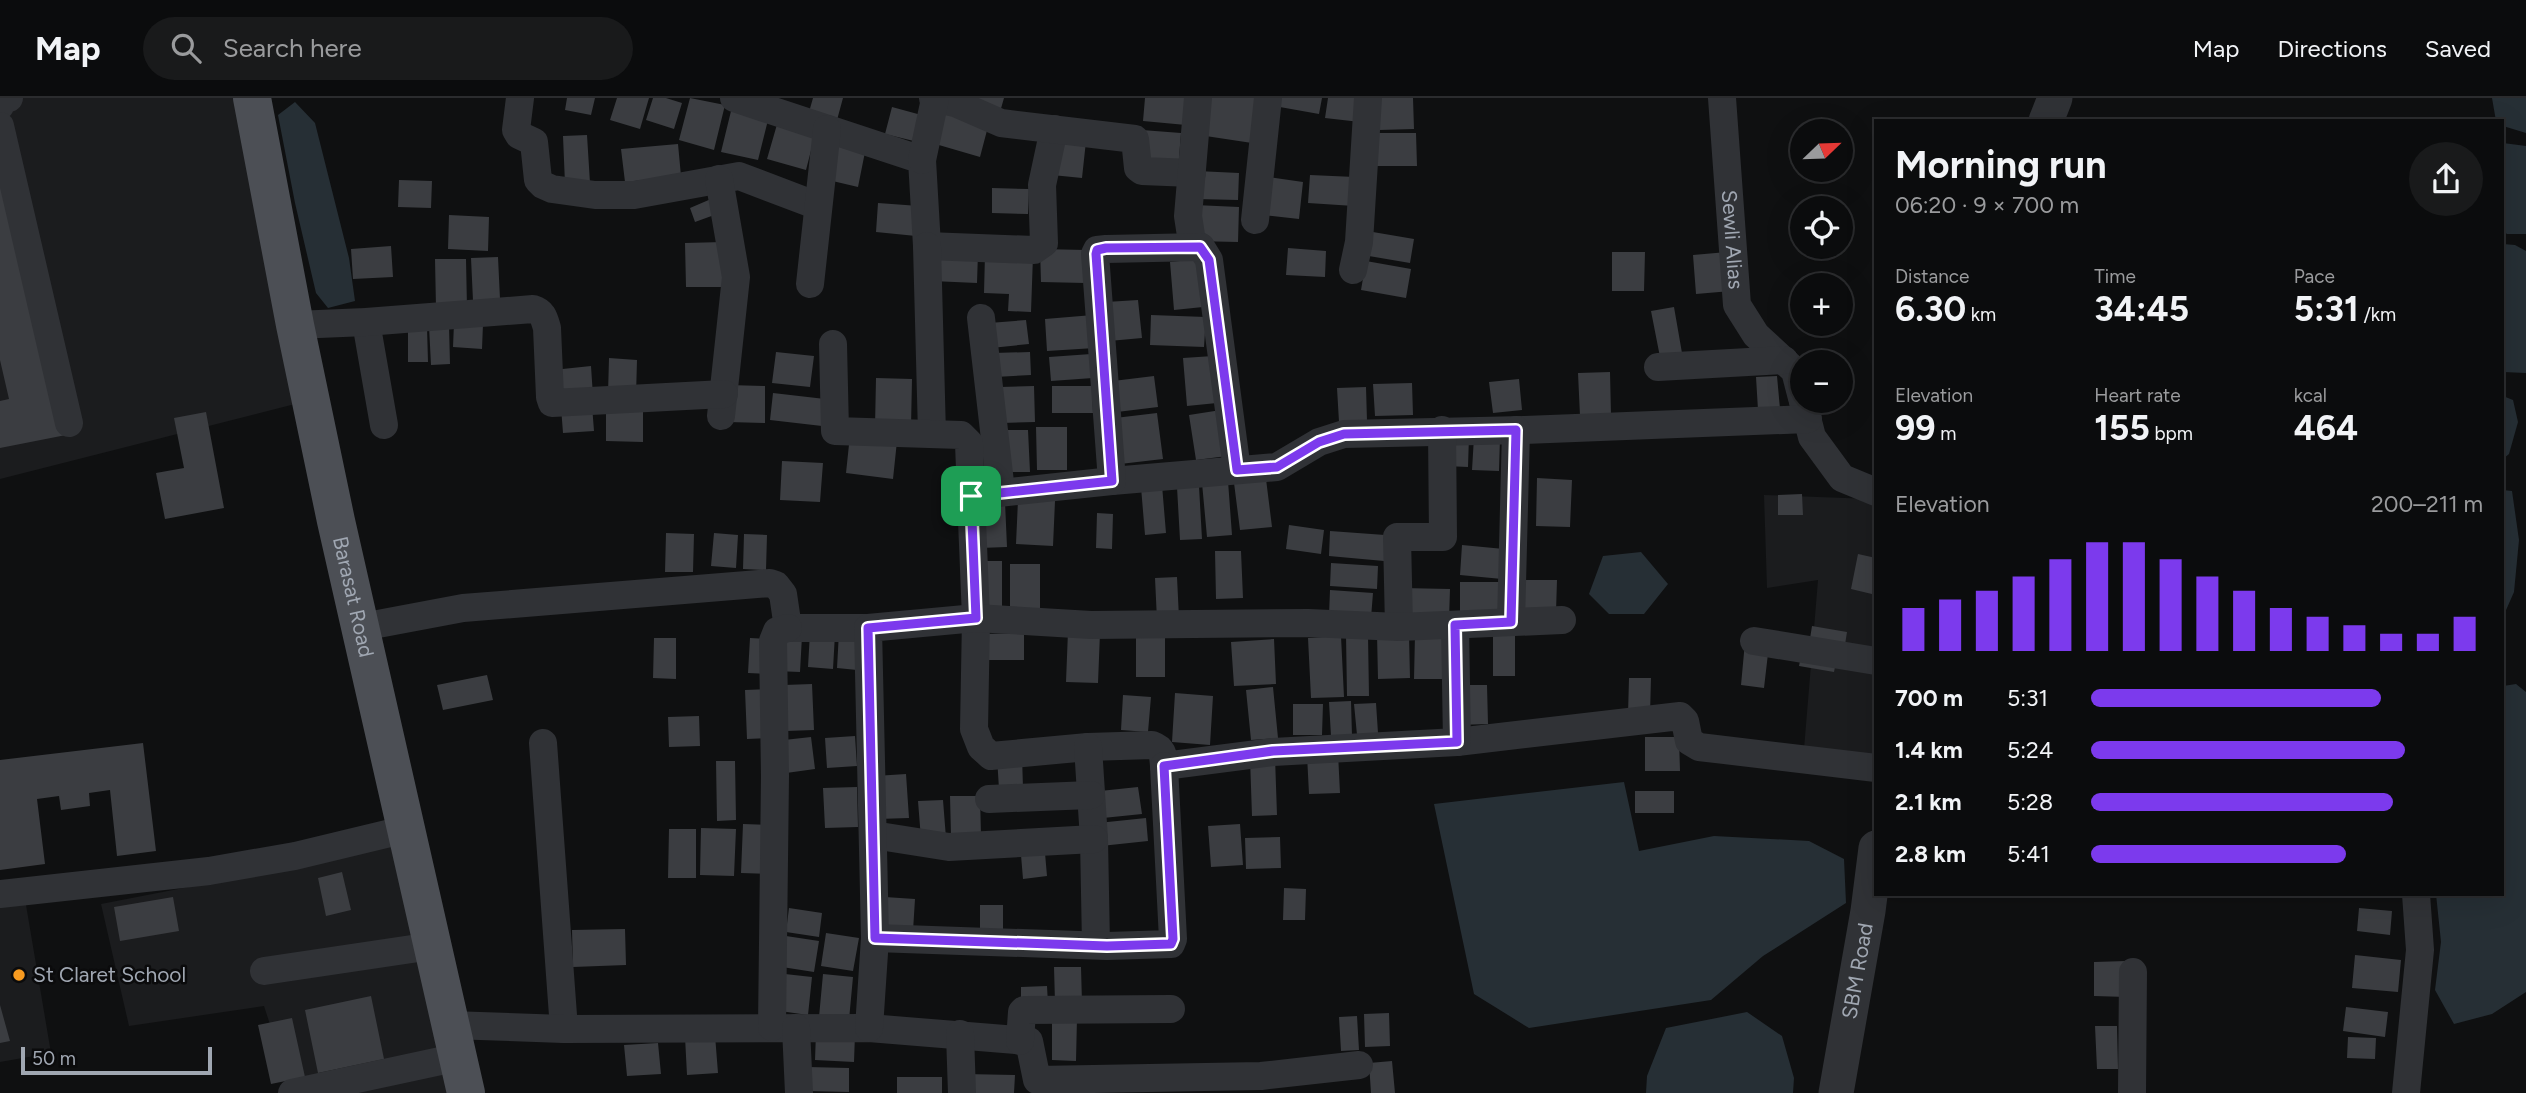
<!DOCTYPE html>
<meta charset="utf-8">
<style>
body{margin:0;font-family:Figtree,sans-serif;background:#191a1b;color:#f1f3f6;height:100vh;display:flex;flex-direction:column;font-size:26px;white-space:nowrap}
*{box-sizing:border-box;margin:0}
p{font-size:23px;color:#9a9b9d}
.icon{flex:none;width:38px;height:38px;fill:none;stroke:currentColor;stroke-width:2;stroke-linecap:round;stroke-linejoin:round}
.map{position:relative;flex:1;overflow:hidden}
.drawer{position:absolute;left:1874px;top:21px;width:630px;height:777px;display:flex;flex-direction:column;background:#0b0c0d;border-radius:0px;box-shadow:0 7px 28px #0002,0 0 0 2px #2b2c2e}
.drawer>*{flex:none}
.needle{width:46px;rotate:67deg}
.fabs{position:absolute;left:1790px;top:21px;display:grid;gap:14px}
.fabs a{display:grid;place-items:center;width:63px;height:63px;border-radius:50%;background:#0b0c0d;box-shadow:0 7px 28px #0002,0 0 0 2px #2b2c2e;font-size:35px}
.scale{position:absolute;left:21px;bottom:18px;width:191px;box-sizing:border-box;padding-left:7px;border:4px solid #a0a7b2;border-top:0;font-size:19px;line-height:24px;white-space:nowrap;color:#a0a7b2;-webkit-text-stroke:5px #0b0b0c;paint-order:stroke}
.pin{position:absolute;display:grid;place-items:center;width:60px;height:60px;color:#fff;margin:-30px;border-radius:14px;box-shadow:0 4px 10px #0006}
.round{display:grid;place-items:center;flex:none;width:74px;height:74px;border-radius:37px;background:#191a1b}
.head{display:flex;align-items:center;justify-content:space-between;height:119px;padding:0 21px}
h1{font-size:38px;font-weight:700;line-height:52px}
.figures{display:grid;grid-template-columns:repeat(3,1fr);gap:10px;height:119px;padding:7px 21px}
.figures div{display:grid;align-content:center}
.figures b{font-size:35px;font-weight:700}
.figures small{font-size:19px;font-weight:400}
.figures p{font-size:19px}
.chart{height:196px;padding:14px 21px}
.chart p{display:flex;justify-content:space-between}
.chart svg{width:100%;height:126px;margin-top:7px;stroke:#7c3aed;stroke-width:6}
ul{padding:0 21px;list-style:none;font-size:23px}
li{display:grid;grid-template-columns:112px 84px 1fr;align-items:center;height:52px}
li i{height:18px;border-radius:9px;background:#7c3aed}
header{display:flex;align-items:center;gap:42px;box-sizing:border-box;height:98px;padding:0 35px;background:#0b0c0d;border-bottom:2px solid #2b2c2e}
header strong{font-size:33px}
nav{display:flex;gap:38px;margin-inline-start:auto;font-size:24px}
.search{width:490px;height:63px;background:#191a1b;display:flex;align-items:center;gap:18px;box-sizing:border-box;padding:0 24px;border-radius:38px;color:#9a9b9d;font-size:26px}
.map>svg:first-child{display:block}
.built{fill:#1b1c1e}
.water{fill:#262f35}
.building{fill:#3b3d41}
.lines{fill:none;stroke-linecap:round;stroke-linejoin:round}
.minor{stroke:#303236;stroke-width:28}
.tertiary{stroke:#303236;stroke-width:35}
.primary{stroke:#4c4f55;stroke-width:38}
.route-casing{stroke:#fff;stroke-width:14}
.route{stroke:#7c3aed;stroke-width:9}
.poi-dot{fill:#f89b20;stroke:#0b0b0c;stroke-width:2.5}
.labels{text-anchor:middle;stroke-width:5;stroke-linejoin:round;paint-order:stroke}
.street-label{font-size:21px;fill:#a0a7b2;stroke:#0b0b0c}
.poi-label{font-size:21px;fill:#a0a7b2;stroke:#0b0b0c;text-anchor:start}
</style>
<header>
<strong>Map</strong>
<div class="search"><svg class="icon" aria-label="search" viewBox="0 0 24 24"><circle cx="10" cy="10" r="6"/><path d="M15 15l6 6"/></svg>Search here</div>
<nav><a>Map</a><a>Directions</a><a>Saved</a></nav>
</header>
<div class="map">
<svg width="2526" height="995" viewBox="0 0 2526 995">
<rect width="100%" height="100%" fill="#0f1011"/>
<path class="built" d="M0,0h235l60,306 -295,75z
M1876,355v321l-73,-13 15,-181 -51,8 -3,-93 108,4z
M389,741l61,254h-168l6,-13 -24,-74 -135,20 -28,-122 149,-29z
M24,795l27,160 -51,9v-165z"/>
<path class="water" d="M2492,0h34v35l-23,-7 -1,-5h-6z
M295,4l20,21 34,135 6,43 -27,7 -12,-15 -21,-90 -17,-88z
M2503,45l23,3v88h-19l-4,-3z
M2503,146l12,1 11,6v122l-23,-1z
M2503,298l10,4 5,22 -9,32 -6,5z
M2503,392l9,1 7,49 -5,52 -11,25z
M1641,454l27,32 -24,30h-35l-20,-20 14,-38z
M2516,586l10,8v300l-34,22 -38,10 -19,-34 6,-48 -5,-48h66l1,-208z
M1624,684l15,69 75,-15 95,5 35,18 2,44 -83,53 -52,44 -182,28 -55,-34 -40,-190z
M1747,914l35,24 12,42 -1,15h-147l1,-17 19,-48z"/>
<path class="building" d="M567,0h28l-4,17 -26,-5z
M617,0h32l-9,31 -30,-9z
M653,0h13l16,5 -8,26 -28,-9z
M690,0l35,7 -11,45 -35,-10z
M813,0h30l-6,22 -28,-8z
M960,0h44l-4,14z
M1145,0h44l-3,27 -43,-4z
M1204,0h54l-6,45 -53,-8z
M1270,0h52l-3,16 -50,-9z
M1328,0h35l-3,24 -35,-4z
M1378,0h35l1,31 -35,1z
M943,7l47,14 -10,38 -48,-14z
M732,9l37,9 -11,44 -37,-8z
M892,9l33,9 -7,26 -33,-8z
M778,23l38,10 -10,39 -39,-11z
M1142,32l39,3 -3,38 -39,-3z
M1374,35h42l1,33h-42z
M587,37l3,48 -25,1 -2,-48z
M1056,40l30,3 -4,37 -30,-3z
M678,46l3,32 -56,6 -4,-33z
M831,47l34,7 -7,35 -34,-8z
M0,51l66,286 -66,13v-47l9,-2 -9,-39z
M1197,73l42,2 -1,27 -42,-1z
M1310,77l45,2 -1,29 -46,-3z
M1268,79l35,5 -4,37 -36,-4z
M399,82l33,1 -1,27 -33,-1z
M992,90l37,1 -1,25 -36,-1z
M711,101l6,15 -22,8 -5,-14z
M878,105l41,3 -3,30 -40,-4z
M1195,107l44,2 -1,35 -45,-1z
M449,117l40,2 -1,34 -40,-2z
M1367,133l47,8 -4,24 -47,-8z
M723,144l1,45h-38l-1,-44z
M391,148l2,31 -40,2 -2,-30z
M1288,150l38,3 -1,26 -39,-2z
M1040,151l46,1 -1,33 -44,-1z
M933,152l45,3 -1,30 -45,-2z
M1612,154h33l-1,39h-32z
M1727,154l4,39 -35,3 -3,-39z
M985,156l48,2 -2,56 -23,-1 1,-17 -25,-1z
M498,159l2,42 -27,2 -2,-43z
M435,161h31l1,49h-31z
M1199,161l4,48 -29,3 -4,-48z
M1366,163l45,8 -5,29 -45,-8z
M1138,202l4,38 -33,3 -3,-39z
M1674,209l8,46 -22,4 -9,-46z
M1093,217l2,33 -48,3 -2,-32z
M1151,217l55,2 -2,30 -54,-2z
M1026,222l3,24 -38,4 -2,-25z
M454,225l29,1 -1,25 -29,-2z
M449,227l1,39 -19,1 -2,-39z
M408,229h19l1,35h-20z
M776,254l38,4 -4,31 -38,-4z
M1030,254l1,23 -36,2 -2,-24z
M1091,256l2,24 -42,3 -2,-24z
M1213,258l4,47 -30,3 -4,-48z
M609,260l28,2 -1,36 -28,-2z
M591,268l2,30 -37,4 -3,-30z
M1610,274l1,43 -31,1 -2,-43z
M1154,278l4,31 -41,5 -4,-31z
M1777,278l3,33 -22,1 -2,-33z
M876,280l36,1 -1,48h-36z
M1519,281l3,31 -29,3 -4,-31z
M1412,285l1,32 -38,1 -2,-32z
M728,287l37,1v37l-37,-1z
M1034,288l1,36 -34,1 -1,-36z
M1052,288h40l1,27h-41z
M1366,289l1,34 -28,1 -2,-34z
M773,295l52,6 -3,27 -52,-6z
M592,307l2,26 -31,2 -2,-26z
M606,309l37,1v34l-37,-1z
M1221,312l6,46 -31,4 -7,-45z
M206,314l18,96 -59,11 -9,-46 28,-5 -10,-50z
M1157,315l6,46 -43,5 -5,-46z
M1036,329h31v43h-30z
M1003,332h25l2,42h-25z
M850,337l47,6 -4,38 -47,-6z
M1446,337l23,1 -1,31 -23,-1z
M1474,339l26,1 -1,33 -27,-1z
M782,363l41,2 -3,39 -40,-2z
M1265,373l7,56 -32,3 -7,-55z
M1537,380l35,2 -2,47 -34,-1z
M1228,383l4,54 -25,2 -5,-54z
M1162,387l4,48 -21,2 -4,-48z
M1199,388l3,53 -22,1 -3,-53z
M1802,396l1,21h-25v-20z
M1018,402l37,1 -2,45 -37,-2z
M1005,404l2,45 -27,1 -2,-45z
M1097,415l16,1 -1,35 -16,-1z
M1289,427l35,5 -3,24 -35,-5z
M1330,433l55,4 -1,26 -55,-5z
M666,435l28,1 -1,38h-28z
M714,435l24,2 -2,33 -25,-2z
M744,436l23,1 -1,35 -23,-1z
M1462,447l42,4 -2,30 -42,-4z
M1215,453h26l2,47 -27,1z
M1858,456l18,4v37l-25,-6z
M980,463h22v49h-22z
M1331,465l47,3 -1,23 -47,-3z
M1010,466h30v50h-30z
M1177,479l2,41 -22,2 -2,-42z
M1516,482h41l-1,32 -40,-1z
M1460,484h40v32h-40z
M1402,490l48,1 -1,31 -48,-1z
M1330,492l43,3 -2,25 -42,-3z
M1812,528l35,6 -3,19 -35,-6z
M1493,529h22v49h-22z
M1068,533l32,2 -2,50 -32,-1z
M1136,533h29v46h-29z
M810,534l25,2 -2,35 -25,-2z
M839,534l19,1 -1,37 -20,-2z
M1024,535v27h-43l-1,-26z
M1377,536h32l1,44 -32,1z
M1415,536l29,1v44h-30z
M777,537l25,1 -2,36 -25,-1z
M1346,537h22l1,61h-22z
M1341,538l3,61 -33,1 -3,-60z
M654,540h22v41l-23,-1z
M750,540l20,1 -1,35 -21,-1z
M1274,541l2,45 -42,2 -3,-44z
M1745,544l24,3 -5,43 -23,-3z
M1802,553l35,6 -3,15 -35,-6z
M487,577l6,25 -50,10 -6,-25z
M1629,580h22l-1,37h-22z
M812,586l2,46 -28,1 -2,-46z
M1457,587h30l1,39 -30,1z
M1273,589l5,51 -27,2 -5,-50z
M768,591l1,49 -22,1 -2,-49z
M1175,595l38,3 -3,49 -38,-3z
M1123,597l28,2 -3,35 -27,-2z
M1351,603l1,35h-21l-2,-34z
M1376,605l2,30 -21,2 -3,-31z
M1293,606h30l-1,31h-29z
M699,618l1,30 -31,1 -1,-30z
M855,638l2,30 -30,2 -2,-30z
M811,639l4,32 -36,5 -4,-33z
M1645,639h34l1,34h-35z
M143,645l13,108 -39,5 -7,-66 -21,3 1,13 -29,4 -2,-14 -22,3 8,65 -45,6v-110z
M1338,655l2,40 -31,1 -2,-39z
M1022,658l1,32 -24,1 -2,-32z
M1275,659l2,58 -25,1 -2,-58z
M716,663h19l1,59 -19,1z
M906,676l3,44 -31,1 -3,-43z
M857,689l1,40 -33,1 -2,-40z
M1138,689l4,27 -39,4 -3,-27z
M1635,693h39v22h-39z
M950,698h30l1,39 -30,1z
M943,702l3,38 -25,1 -3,-38z
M1146,720l2,23 -47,5 -3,-23z
M743,726l29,1 -2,49 -29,-1z
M1240,726l3,41 -32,2 -3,-41z
M701,730l35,1 -2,47 -34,-1z
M669,731h27v49h-28z
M1280,739l1,31 -35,1 -1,-31z
M1045,755l2,23 -24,3 -2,-24z
M342,774l9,38 -25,6 -8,-38z
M1284,790l22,1 -1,31h-22z
M173,799l6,34 -59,10 -6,-34z
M885,799l30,2 -2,32 -31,-1z
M980,807h23v26h-23z
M789,810l33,5 -3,24 -33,-5z
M2359,810l33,3 -2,24 -33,-4z
M625,831l1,36 -53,2 -1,-37z
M826,835l33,5 -6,33 -32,-5z
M786,838l33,5 -5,31 -32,-5z
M2355,857l46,5 -3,32 -46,-4z
M2126,863v36l-32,-1v-34z
M1054,869h27l1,36h-27z
M785,876l27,3 -4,38 -28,-4z
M823,876l30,3 -4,43 -30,-3z
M1047,888l1,18 -27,1v-18z
M371,898l13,63 -66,14 -13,-63z
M0,907l10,36 -10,2z
M2346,909l42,5 -3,25 -42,-6z
M1389,915l1,33 -25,1 -1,-33z
M1357,918l2,34 -18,1 -2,-34z
M1052,919l25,1 -1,43 -24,-1z
M292,920l13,59 -34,7 -13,-59z
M2095,928h22l1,43h-21z
M816,934l39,2 -1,28 -39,-2z
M715,937l3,38 -31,2 -2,-38z
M2348,939l28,1 -1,21 -28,-1z
M658,945l3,31 -34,2 -3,-31z
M1392,963l3,32h-24l-2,-30z
M808,969l41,1v24l-42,-1z
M964,976l51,1 -1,18h-51z
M897,979h45v16h-45z"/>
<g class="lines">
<g class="minor">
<path d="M520,0l-4,32 3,5 15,7 4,38 5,5 9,4 43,6h39l105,-19 79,30"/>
<path d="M734,0l188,62 5,86 107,4 10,-7 -2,-58 12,-56"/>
<path d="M933,0l22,5 46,20 134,16 3,29 4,3 50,2"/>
<path d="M1198,0l-10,118 4,26 9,5 8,13 28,210"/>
<path id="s1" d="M1722,0l15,207 19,30 39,36 7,27"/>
<path d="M0,8l3,-6 6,-2"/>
<path d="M0,28l69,297"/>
<path d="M922,62l13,-61"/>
<path d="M719,81l17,98 -15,139"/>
<path d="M1255,122l13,-122"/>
<path d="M927,148l5,188"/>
<path d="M1353,172l6,-28 9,-144"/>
<path d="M810,186l17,-155"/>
<path d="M981,220l20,173"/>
<path d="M366,224l18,103"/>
<path d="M295,227l71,-3 167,-13c10,3 11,9 14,19l3,69 2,6 172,-9"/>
<path d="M833,246l2,87 126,4 8,8 2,53"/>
<path d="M1658,269l126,-7"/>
<path d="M1803,304l9,35 30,41 34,14"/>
<path d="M1808,321l-284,11 -180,4 -25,8 -42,25 -165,14 -141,15 5,122 -2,111 7,18 10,9 97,-9 64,-2c11,4 11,9 12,21l109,-14 184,-10 223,-26 5,5 4,20 10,6 177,21"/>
<path d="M1112,383l-17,-227 2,-4 9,-1 95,-2"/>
<path d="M1511,524l5,-192"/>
<path d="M1455,527l2,117"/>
<path d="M362,529l101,-19 307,-25 6,2 7,9 5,34h80"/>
<path d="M1399,529l-2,-90h46l-1,-107"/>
<path d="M1754,543l122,20"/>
<path d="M543,645l21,286"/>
<path d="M1088,649l6,92 2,106"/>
<path d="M989,701l102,-4"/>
<path d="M873,737l76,12 145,-8"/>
<path d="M0,796l209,-23 86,-15 112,-27"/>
<path d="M875,840l232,8 64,-2 2,-5 -9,-173"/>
<path d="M264,873l168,-25"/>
<path d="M450,927l114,4 305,-1 160,13 8,39 224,-4 98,-11"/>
<path d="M772,929l3,-251 -2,-135 4,-10 11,-3"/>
<path d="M796,930l3,65"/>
<path d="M869,930l6,-90 -7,-310 108,-10 115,7 217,-2 91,4 163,-7"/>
<path d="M960,936l2,59"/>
<path d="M1020,943l2,-29 2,-2 147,-1"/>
<path d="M292,995l167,-36"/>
<path d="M2132,995l1,-121"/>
<path d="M2406,995l14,-143 -4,-56"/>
</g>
<g class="tertiary">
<path d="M2046,23l9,-23"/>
<path id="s2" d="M1836,995l32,-182 8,-63"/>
</g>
<path class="primary" id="s3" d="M252,0l43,227 41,196 130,572"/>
</g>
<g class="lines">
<g class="route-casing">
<path id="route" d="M1200,149l9,13 28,210 40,-3 42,-25 25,-8 172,-4 -5,192 -56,3 2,117 -184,9 -109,15 9,173 -2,5 -64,2 -232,-8 -7,-310 108,-10 -5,-122 141,-15 -16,-227 1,-4 9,-2z"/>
</g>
<use href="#route" class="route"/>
</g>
<circle class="poi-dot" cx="19" cy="877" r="7"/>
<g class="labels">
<g class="street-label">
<text dy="7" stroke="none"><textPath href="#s1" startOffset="142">Sewli Alias</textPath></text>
<text dy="7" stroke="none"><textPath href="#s3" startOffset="509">Barasat Road</textPath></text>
<text dy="7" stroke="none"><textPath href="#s2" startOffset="124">SBM Road</textPath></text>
</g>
<g class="poi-label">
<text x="33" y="884">St Claret School</text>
</g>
</g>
</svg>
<div class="fabs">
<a><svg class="needle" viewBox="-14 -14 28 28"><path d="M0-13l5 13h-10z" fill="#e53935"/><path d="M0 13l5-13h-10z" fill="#9a9b9d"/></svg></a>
<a><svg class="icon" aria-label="locate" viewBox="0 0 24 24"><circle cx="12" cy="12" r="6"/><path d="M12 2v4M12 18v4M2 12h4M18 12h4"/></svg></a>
<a>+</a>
<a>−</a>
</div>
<div class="scale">50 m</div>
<div class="pin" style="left:971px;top:398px;background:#1e9e55"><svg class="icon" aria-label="arrive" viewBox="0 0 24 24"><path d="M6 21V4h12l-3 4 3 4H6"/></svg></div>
<section class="drawer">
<div class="head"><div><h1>Morning run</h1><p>06:20 · 9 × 700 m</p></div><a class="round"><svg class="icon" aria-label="share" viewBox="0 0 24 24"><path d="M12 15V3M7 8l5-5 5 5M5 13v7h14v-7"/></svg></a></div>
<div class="figures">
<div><p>Distance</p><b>6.30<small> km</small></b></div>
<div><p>Time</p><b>34:45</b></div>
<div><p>Pace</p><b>5:31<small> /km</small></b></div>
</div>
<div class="figures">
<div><p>Elevation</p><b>99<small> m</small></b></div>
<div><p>Heart rate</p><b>155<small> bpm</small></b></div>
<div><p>kcal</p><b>464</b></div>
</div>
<div class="chart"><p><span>Elevation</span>200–211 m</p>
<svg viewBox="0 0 160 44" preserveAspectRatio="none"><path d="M5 44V29M15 44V26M25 44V23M35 44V18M45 44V12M55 44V6M65 44V6M75 44V12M85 44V18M95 44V23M105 44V29M115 44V32M125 44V35M135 44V38M145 44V38M155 44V32"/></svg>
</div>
<ul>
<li><b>700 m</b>5:31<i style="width:74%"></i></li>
<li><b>1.4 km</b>5:24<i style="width:80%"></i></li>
<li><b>2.1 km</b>5:28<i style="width:77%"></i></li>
<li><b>2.8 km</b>5:41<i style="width:65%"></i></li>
</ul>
</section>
</div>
